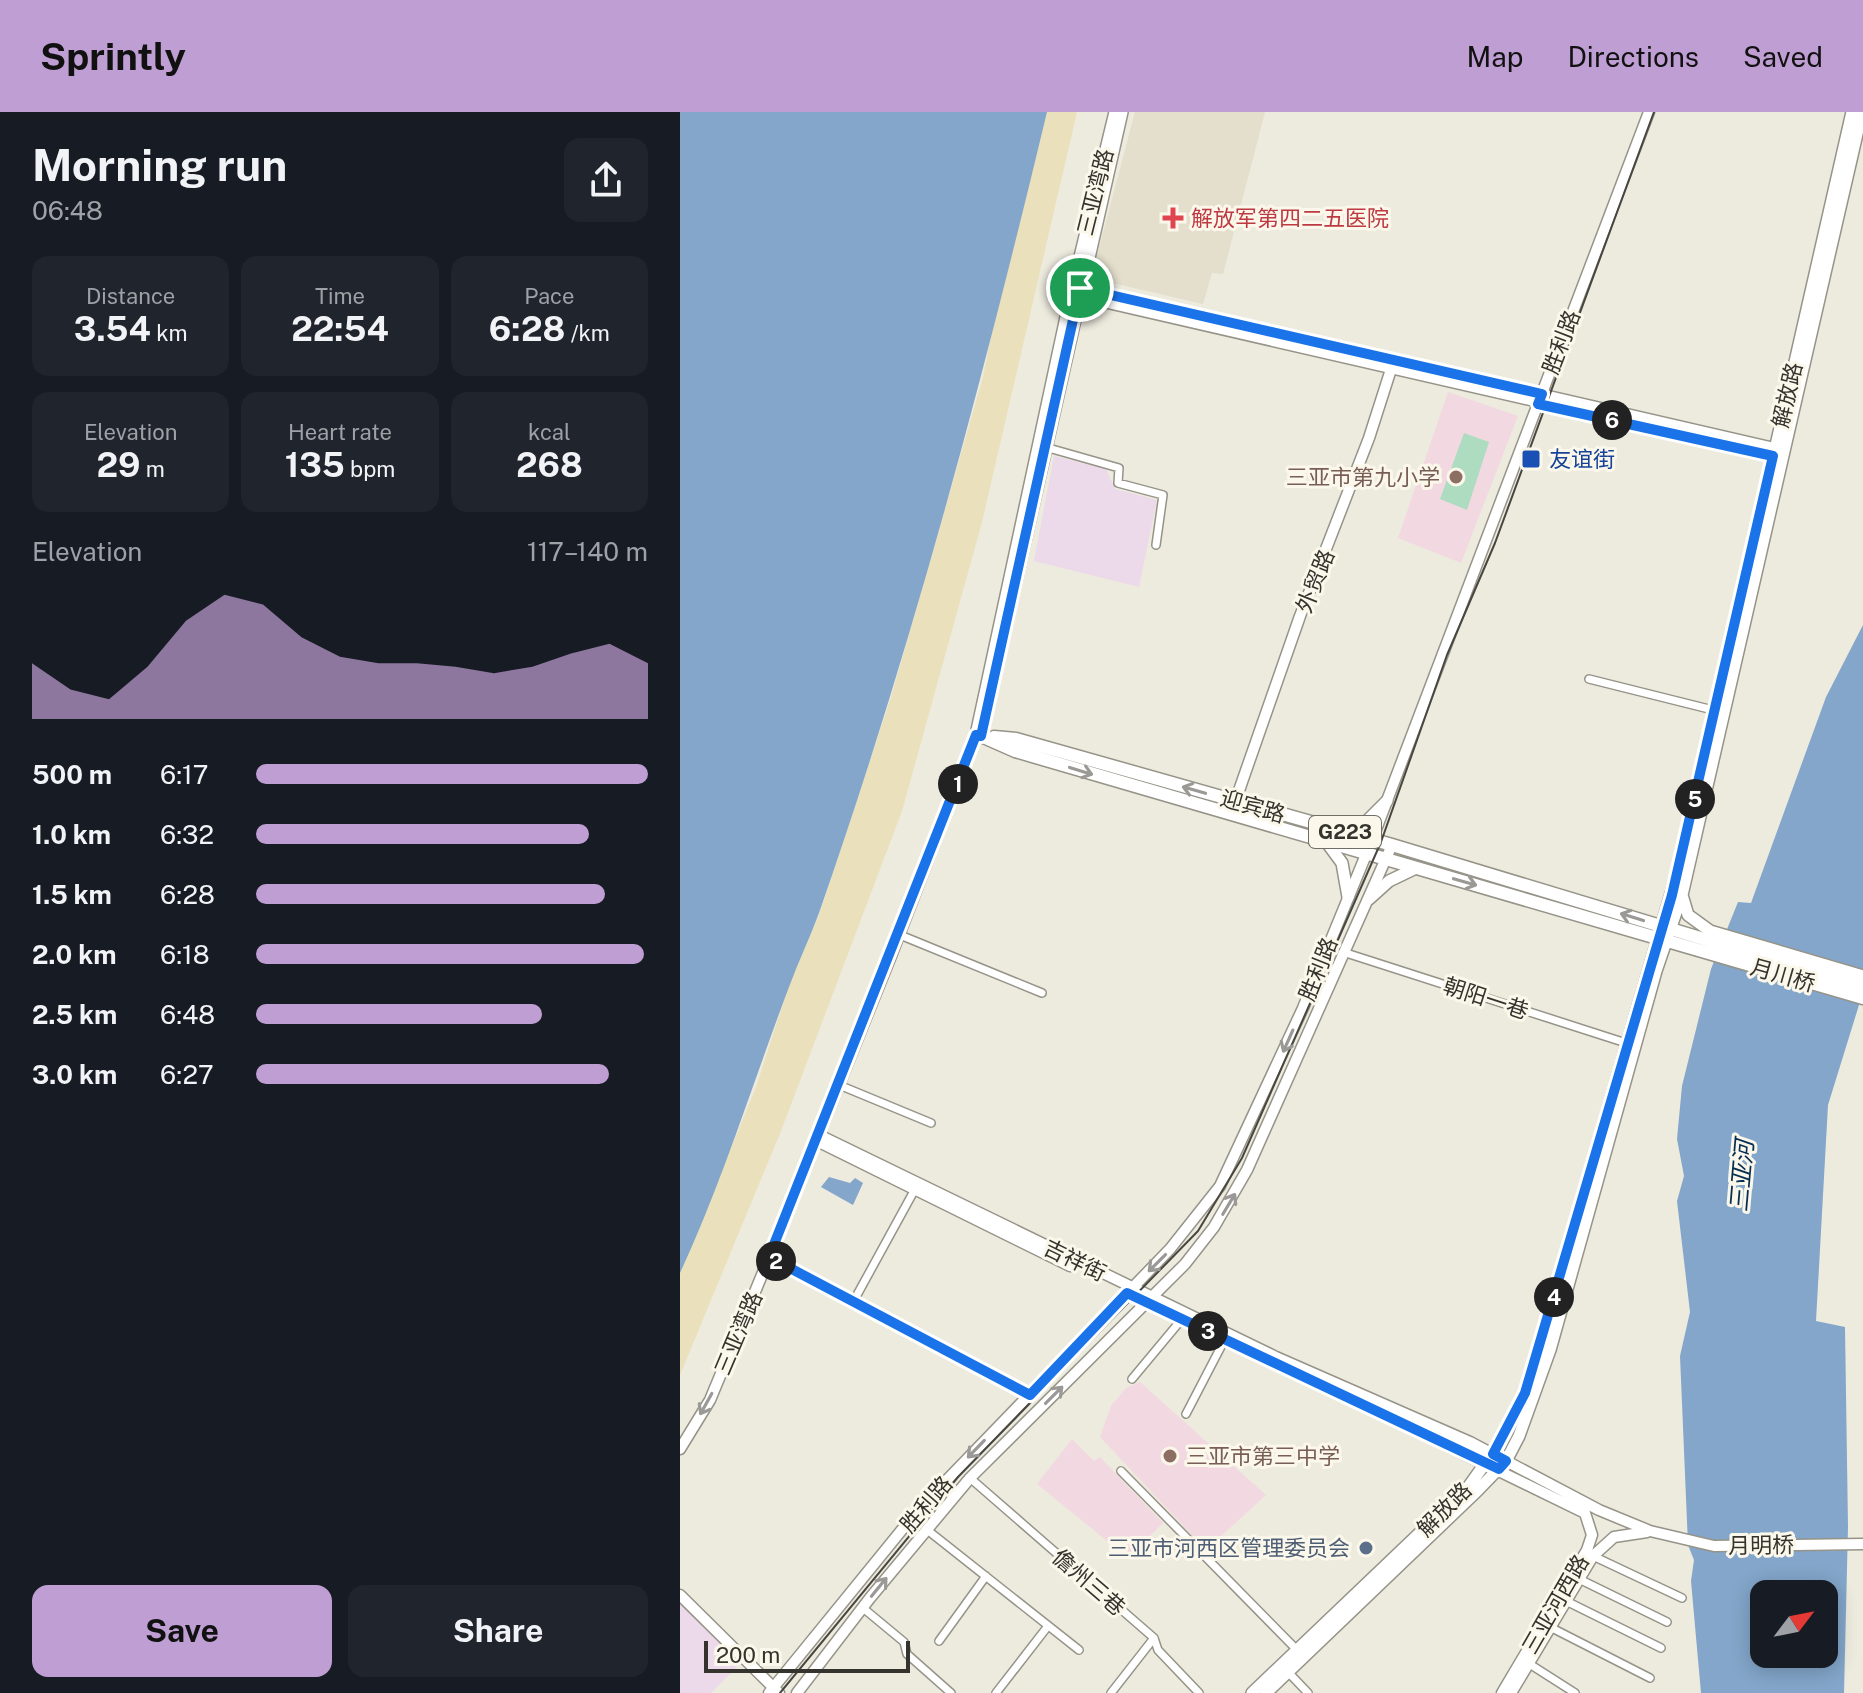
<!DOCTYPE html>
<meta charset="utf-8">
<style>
body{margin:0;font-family:"Public Sans","Noto Sans SC",sans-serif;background:#20242c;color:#f1f3f6;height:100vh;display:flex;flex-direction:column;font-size:30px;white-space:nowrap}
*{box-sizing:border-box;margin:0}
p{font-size:26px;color:#9ea1a6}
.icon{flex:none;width:44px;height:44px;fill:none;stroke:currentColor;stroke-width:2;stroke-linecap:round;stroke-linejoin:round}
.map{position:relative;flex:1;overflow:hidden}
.side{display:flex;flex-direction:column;background:#171b24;width:680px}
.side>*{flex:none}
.needle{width:52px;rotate:58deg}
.tools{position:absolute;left:1070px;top:1468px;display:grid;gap:16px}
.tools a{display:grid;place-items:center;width:88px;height:88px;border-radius:16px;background:#171b24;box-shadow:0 4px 20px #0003;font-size:40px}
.scale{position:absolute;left:24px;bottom:20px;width:206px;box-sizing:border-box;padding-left:8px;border:4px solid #34332e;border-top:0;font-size:22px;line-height:28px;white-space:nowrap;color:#34332e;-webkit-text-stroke:6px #fbf8eb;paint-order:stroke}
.pin{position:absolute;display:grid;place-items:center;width:68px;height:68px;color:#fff;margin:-34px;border:4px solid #fff;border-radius:50%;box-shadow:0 2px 8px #0007}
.km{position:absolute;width:40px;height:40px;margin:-20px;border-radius:50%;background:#222;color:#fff;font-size:22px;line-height:40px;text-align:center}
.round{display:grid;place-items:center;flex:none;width:84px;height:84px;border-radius:16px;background:#20242c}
.overview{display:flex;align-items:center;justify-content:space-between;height:136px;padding:0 32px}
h1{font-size:44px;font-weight:700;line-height:60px}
.metrics{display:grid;grid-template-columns:repeat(3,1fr);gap:12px;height:136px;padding:8px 32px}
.metrics div{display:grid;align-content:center;border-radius:16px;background:#20242c;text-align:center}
.metrics b{font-size:34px;font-weight:700}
.metrics small{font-size:22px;font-weight:400}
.metrics p{font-size:22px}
.chart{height:224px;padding:16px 32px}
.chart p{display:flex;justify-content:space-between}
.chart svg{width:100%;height:144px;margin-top:8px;fill:#bf9ed3;opacity:.7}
.action{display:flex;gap:16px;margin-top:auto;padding:16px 32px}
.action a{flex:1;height:92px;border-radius:16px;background:#bf9ed3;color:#111;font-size:32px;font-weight:700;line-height:92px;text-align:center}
.action a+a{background:#20242c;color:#f1f3f6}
ul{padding:0 32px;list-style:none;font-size:26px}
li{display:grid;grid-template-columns:128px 96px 1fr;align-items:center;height:60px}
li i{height:20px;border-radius:10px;background:#bf9ed3}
header{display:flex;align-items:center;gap:48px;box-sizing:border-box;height:112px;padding:0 40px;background:#bf9ed3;color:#111}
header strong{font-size:38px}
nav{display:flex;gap:44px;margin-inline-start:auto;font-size:28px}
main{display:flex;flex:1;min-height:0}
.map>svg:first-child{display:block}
.commercial{fill:#ecdaeb}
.built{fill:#e4dfcc}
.education{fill:#f2d9e1}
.green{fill:#addcc1}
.sand{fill:#eae1bc}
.water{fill:#83a6ca;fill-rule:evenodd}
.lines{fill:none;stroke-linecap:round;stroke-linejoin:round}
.street-casing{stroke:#969388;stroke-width:10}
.secondary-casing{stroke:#969388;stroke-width:13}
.primary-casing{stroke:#969388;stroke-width:14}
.highway-casing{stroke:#969388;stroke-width:15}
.street{stroke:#fff;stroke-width:7}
.secondary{stroke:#fff;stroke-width:10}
.primary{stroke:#fff;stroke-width:11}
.highway{stroke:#fff;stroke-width:12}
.tram{stroke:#474640;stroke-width:2}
.oneway{stroke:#9a9996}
.route-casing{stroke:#fff;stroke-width:16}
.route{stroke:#1a73e8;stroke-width:10}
.health-dot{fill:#e0444e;stroke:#fbf8eb;stroke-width:3}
.transit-dot{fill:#1a4fb4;stroke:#fbf8eb;stroke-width:3}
.education-dot{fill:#8d6e63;stroke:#fbf8eb;stroke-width:3}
.service-dot{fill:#5c6f8a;stroke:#fbf8eb;stroke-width:3}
.labels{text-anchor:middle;stroke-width:6;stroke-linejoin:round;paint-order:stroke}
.shield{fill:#fbf8eb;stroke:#706e67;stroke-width:2}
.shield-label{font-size:20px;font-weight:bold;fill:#34332e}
.street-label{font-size:22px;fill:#34332e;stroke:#fbf8eb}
.health-label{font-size:22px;fill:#be3a42;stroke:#fbf8eb;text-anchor:start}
.transit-label{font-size:22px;fill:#164399;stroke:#fbf8eb;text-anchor:start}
.education-label{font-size:22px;fill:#785e54;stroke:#fbf8eb;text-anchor:end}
.service-label{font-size:22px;fill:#4e5e75;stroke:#fbf8eb;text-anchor:end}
.water-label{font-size:24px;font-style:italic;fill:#062e51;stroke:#fbf8eb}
</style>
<header>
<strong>Sprintly</strong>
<nav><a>Map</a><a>Directions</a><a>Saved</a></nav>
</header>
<main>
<section class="side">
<div class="overview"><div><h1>Morning run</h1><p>06:48</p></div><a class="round"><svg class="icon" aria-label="share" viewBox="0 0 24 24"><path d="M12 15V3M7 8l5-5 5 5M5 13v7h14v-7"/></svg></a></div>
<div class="metrics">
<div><p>Distance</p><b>3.54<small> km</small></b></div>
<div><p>Time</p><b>22:54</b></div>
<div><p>Pace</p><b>6:28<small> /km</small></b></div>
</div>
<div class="metrics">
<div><p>Elevation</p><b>29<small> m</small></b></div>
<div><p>Heart rate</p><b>135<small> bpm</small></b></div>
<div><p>kcal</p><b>268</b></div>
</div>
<div class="chart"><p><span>Elevation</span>117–140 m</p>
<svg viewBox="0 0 160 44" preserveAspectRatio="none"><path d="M0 44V27L10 35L20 38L30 28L40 14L50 6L60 9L70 19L80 25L90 27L100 27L110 28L120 30L130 28L140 24L150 21L160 27V44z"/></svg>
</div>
<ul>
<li><b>500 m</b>6:17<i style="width:100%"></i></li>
<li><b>1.0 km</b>6:32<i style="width:85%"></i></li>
<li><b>1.5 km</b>6:28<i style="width:89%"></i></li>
<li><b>2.0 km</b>6:18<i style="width:99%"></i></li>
<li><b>2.5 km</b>6:48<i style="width:73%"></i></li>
<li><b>3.0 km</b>6:27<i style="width:90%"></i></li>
</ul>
<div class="action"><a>Save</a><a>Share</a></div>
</section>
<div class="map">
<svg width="1183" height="1581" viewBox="0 0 1183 1581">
<rect width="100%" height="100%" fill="#edeade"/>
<path class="commercial" d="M374,344l52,13 9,20 42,11 -18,87 -105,-26z
M0,1492l61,59 -30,30h-31z"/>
<path class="built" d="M455,0h130l-42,162 -11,-1 -9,31 -112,-26z"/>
<path class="education" d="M768,280l70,24 -57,147 -63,-25z
M460,1270l126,113 -60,55 -106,-113 11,-31 15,-18z
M392,1327l22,22 6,-4 63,66 -35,35 -91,-74z"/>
<path class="green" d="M784,321l25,9 -22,68 -27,-11z"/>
<path class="sand" d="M367,0h30l-95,410 -80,289 -121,320 -101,244v-102l76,-186 33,-102 30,-70 72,-218 92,-320 14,-71z"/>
<path class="water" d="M0,0h367c-65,271 -136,538 -228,801 -9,25 -21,49 -30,74 -36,95 -66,193 -109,286z
M1183,513v367l-35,113 -12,216 29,6 3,200 -4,166h-143l-10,-112 3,-21 -6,-15 -8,-189 10,-44 -13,-111 7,-25 -7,-37 5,-53 29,-117 27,-67 13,1 75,-206zM1084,1482h60v60h-60z
M149,1065l21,6 5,-5 8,5 -10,22 -32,-18z"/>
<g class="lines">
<g class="street-casing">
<path id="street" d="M365,335l74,21 -1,15 45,12 -7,50
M909,567l128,32
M220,823l142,58
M666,841l280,90
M159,973l92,38
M177,1183l57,-104
M452,1267l50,-60
M506,1302l39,-75
M441,1359l176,179
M290,1366l184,160 4,12 41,43
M246,1417l153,121
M913,1444l89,42
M899,1467l88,43
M886,1489l95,47
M183,1496l41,34 3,12 44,39
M870,1515l100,51
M259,1529l47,-65
M848,1551l47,30
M608,1560l20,21
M316,1581l52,-67
M431,1581l43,-55"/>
</g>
<g class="secondary-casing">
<path id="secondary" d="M398,176l705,162
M393,183l705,162
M555,690l65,-186 69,-178 24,-75
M139,1023l457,222 194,85 129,68 51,21 64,15 149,-2
M137,1029l253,125
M89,1145l261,138
M636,1270l269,131 7,22 -5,15 -85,143
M0,1337l30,-49 54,-130 127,-314 85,-221
M0,1483l99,98
M89,1581l149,-183 252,-261 50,-63 83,-178 69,-168 277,-728
M117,1581l73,-95 100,-120 215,-214 29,-37 33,-57 145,-325
M831,1581l82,-137 21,-19 33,-5"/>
</g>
<g class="primary-casing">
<path id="primary" d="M435,0l-44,182 -95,441 5,1 141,-624
M662,718l22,-6 23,-23
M648,732l14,19 6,34
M1002,783l6,20 22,16 153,45
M689,787l20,-18 27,-13
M572,1581l217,-207 37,-52 19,-41 158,-540 169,-741
M586,1581l212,-203 28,-29 13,-25 31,-86 106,-379 26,-76 180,-783"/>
</g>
<g class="highway-casing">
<path id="highway" d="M301,624l34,15 848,247
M314,625l22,2 376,106 471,142"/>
</g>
<use href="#street" class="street"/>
<use href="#secondary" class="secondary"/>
<use href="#primary" class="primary"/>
<use href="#highway" class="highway"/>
<path class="tram" d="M100,1581l178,-216 240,-246 44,-73 139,-316 66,-187 48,-112 159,-431"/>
</g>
<defs><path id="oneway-shaft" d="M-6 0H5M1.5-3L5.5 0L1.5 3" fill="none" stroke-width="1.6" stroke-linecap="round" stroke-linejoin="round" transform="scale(2)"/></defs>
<g class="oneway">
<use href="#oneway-shaft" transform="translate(401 659) rotate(17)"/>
<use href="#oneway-shaft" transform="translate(514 678) rotate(-164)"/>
<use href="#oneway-shaft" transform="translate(785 770) rotate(16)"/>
<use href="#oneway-shaft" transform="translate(952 805) rotate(-163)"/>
<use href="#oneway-shaft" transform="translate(608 929) rotate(114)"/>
<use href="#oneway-shaft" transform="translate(549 1092) rotate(-59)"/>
<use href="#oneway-shaft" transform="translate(477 1151) rotate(135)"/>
<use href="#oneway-shaft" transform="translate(374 1283) rotate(-45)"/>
<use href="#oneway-shaft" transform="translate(26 1292) rotate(119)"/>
<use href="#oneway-shaft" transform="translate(296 1337) rotate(134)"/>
<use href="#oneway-shaft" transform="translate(199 1475) rotate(-51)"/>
</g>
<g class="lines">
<g class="route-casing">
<path id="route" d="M400,176l462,106 -4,10 235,52 -101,439 -147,498 -32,61 13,7 -7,8 -372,-176 -97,102 -261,-138 207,-522 5,1z"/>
</g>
<use href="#route" class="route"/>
</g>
<path class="health-dot" d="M489 94h8v8h8v8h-8v8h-8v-8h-8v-8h8z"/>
<rect class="transit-dot" x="841" y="337" width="20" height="20" rx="4"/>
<g class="education-dot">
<circle cx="776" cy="365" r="8"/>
<circle cx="490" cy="1344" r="8"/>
</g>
<circle class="service-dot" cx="686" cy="1436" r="8"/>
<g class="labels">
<rect class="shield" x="629" y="704" width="72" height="32" rx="6"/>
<g class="shield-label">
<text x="665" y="727">G223</text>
</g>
<g class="street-label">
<text transform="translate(415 80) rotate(-76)" y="8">三亚湾路</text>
<text transform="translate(881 230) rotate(-69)" y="8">胜利路</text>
<text transform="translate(1107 283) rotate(-77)" y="8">解放路</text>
<text transform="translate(635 469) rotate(-68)" y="8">外贸路</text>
<text transform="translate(573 694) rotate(16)" y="8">迎宾路</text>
<text transform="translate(638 857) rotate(-68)" y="8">胜利路</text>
<text transform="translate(1103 863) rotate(16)" y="8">月川桥</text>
<text transform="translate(806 886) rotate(18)" y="8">朝阳一巷</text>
<text transform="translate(395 1148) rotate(26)" y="8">吉祥街</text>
<text transform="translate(58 1221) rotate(-67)" y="8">三亚湾路</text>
<text transform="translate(246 1392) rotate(-49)" y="8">胜利路</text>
<text transform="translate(764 1397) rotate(-45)" y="8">解放路</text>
<text transform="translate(1081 1433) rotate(-1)" y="8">月明桥</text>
<text transform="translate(409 1470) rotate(41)" y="8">儋州三巷</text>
<text transform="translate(875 1492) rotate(-60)" y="8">三亚河西路</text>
</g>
<g class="health-label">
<text x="511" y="114">解放军第四二五医院</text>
</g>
<g class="transit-label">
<text x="869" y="355">友谊街</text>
</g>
<g class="education-label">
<text x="760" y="373">三亚市第九小学</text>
<text x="506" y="1352" text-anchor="start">三亚市第三中学</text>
</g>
<g class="service-label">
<text x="670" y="1444">三亚市河西区管理委员会</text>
</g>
<g class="water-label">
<text transform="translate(1062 1064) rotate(-85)" y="8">三亚河</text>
</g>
</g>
</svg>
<div class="tools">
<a><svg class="needle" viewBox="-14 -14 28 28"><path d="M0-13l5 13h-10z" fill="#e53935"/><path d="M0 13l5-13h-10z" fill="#9ea1a6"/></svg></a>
</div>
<div class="scale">200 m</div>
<div class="pin" style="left:400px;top:176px;background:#1e9e55"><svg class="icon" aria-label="arrive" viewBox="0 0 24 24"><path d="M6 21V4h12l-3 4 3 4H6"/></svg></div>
<b class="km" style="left:278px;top:672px">1</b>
<b class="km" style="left:96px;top:1149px">2</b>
<b class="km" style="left:528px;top:1219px">3</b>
<b class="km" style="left:874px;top:1185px">4</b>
<b class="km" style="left:1015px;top:687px">5</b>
<b class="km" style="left:932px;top:308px">6</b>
</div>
</main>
